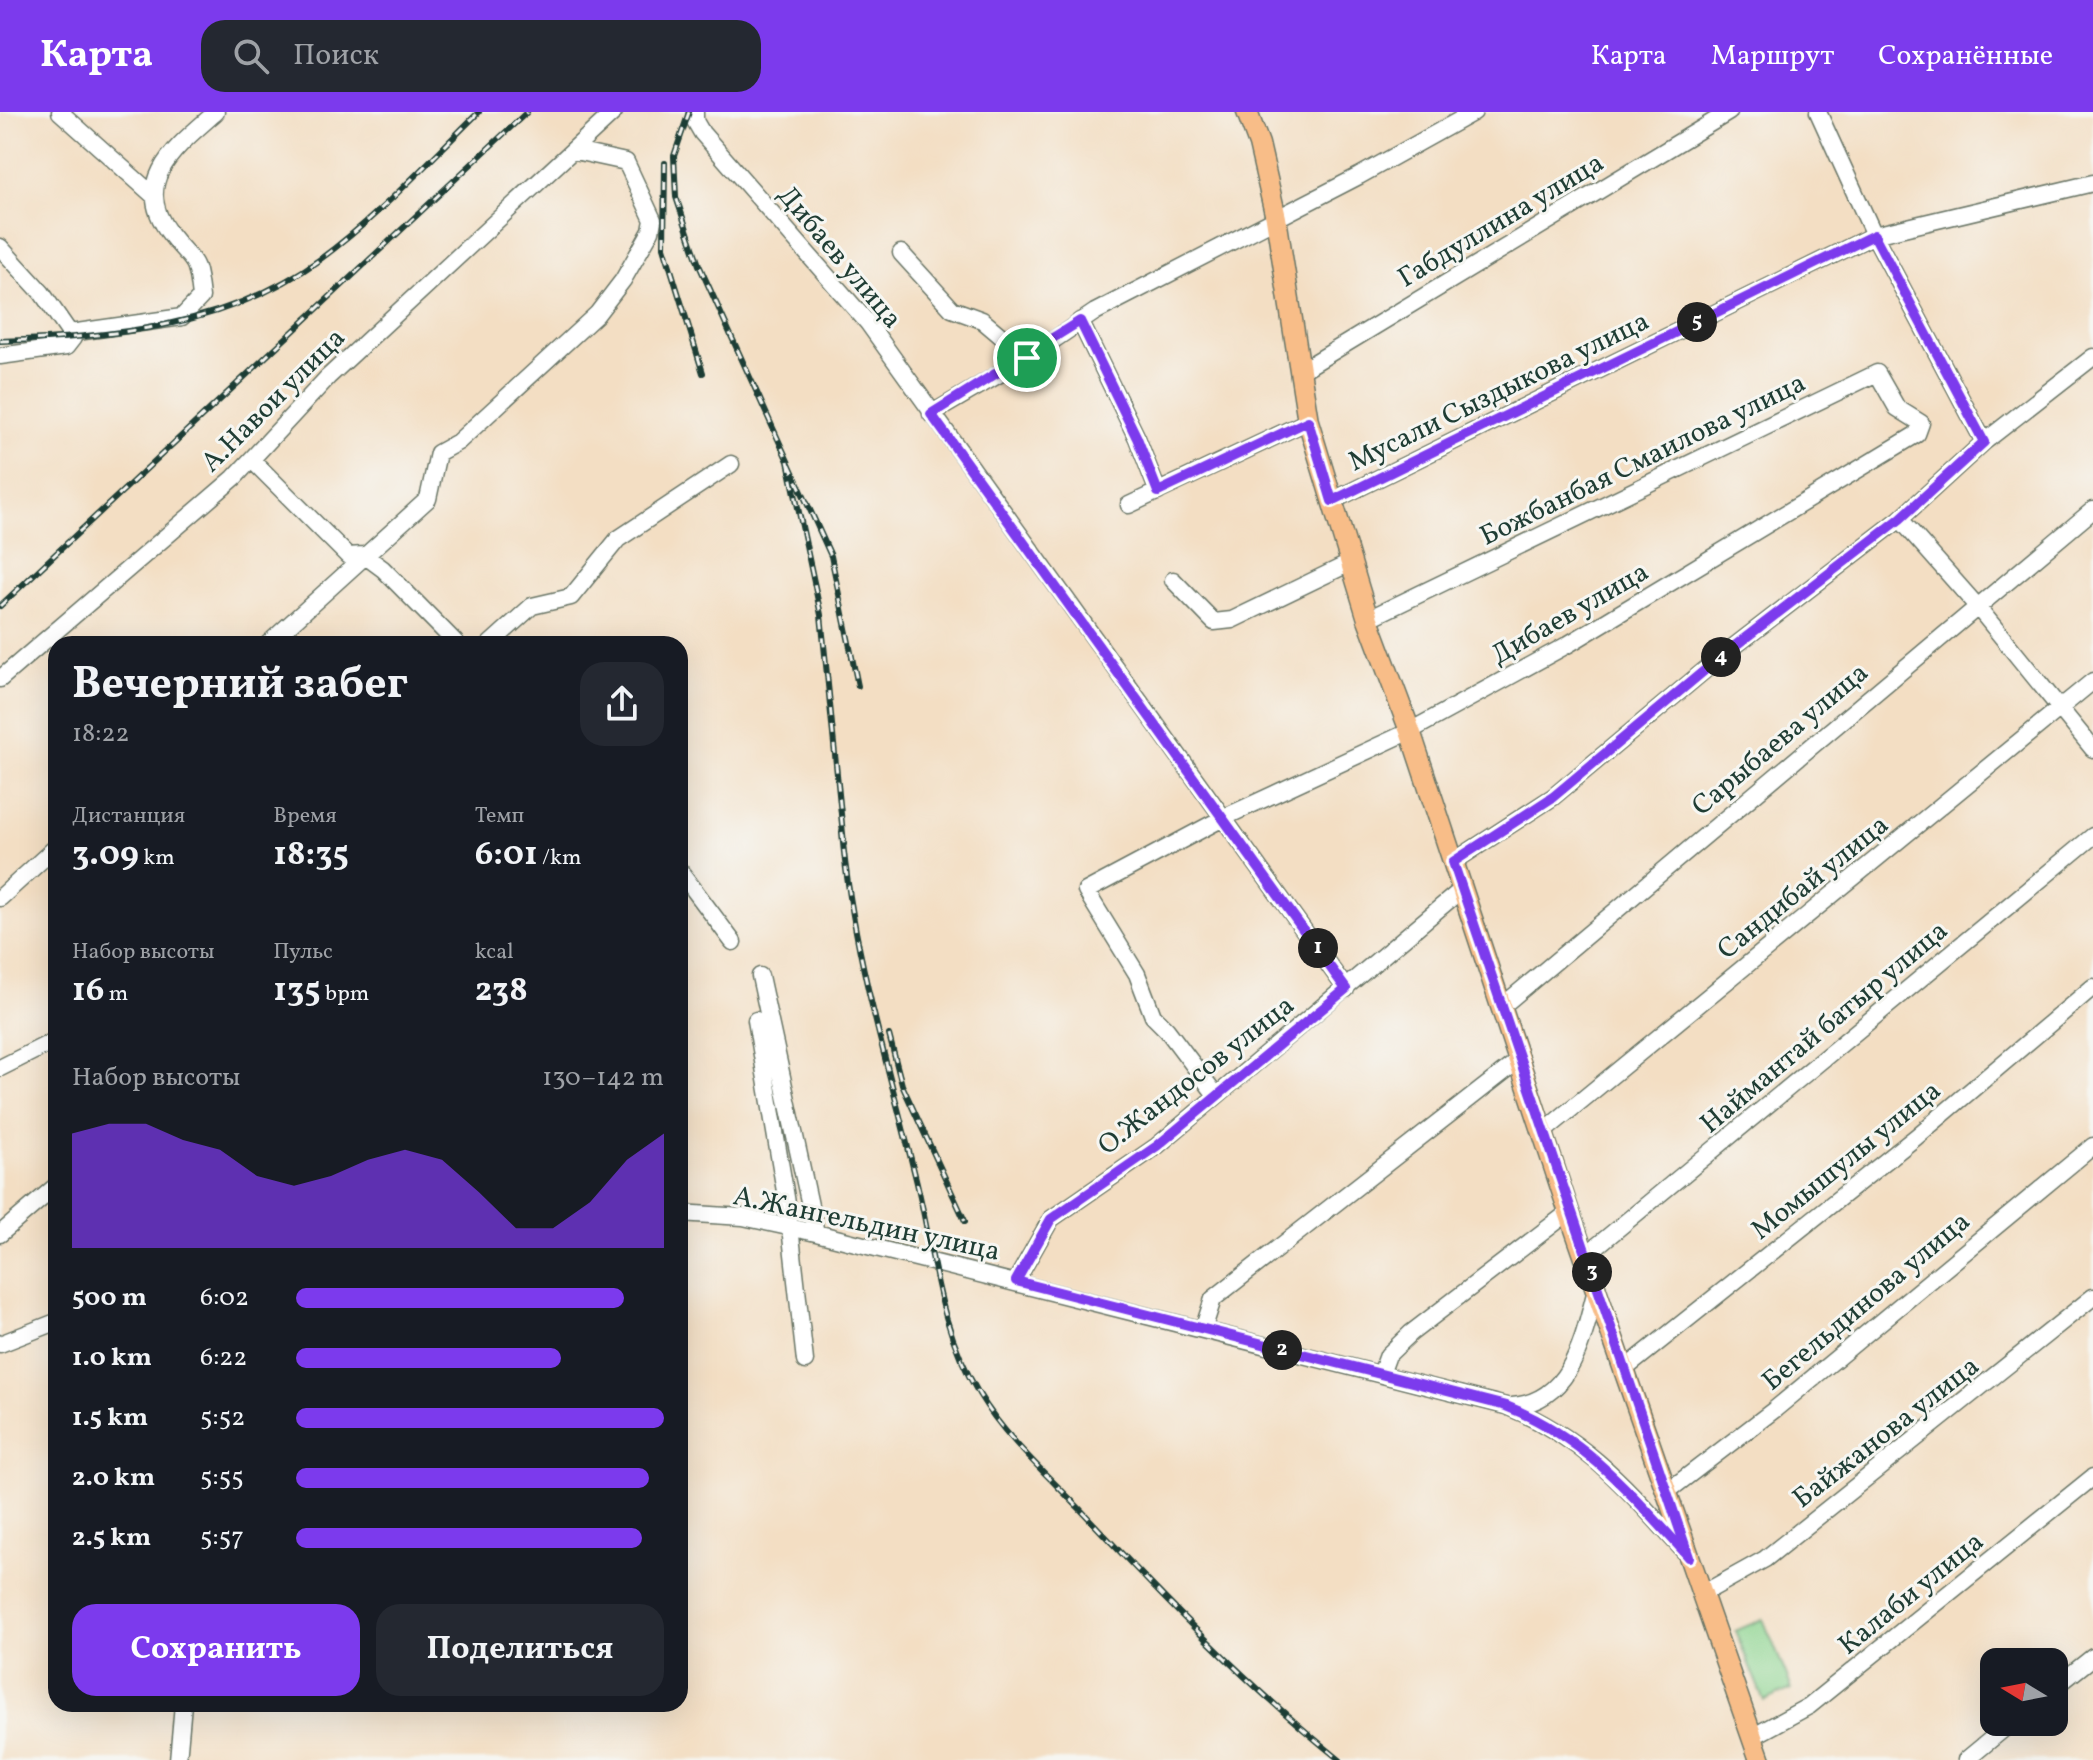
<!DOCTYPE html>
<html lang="ru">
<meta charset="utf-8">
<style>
body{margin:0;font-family:Vollkorn,serif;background:#242831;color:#f1f3f6;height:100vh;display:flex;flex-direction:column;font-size:30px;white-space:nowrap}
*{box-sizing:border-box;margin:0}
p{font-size:26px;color:#9ea1a6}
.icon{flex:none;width:44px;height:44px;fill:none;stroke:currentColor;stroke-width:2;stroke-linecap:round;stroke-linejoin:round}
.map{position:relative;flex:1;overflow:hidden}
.panel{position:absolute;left:48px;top:524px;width:640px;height:1076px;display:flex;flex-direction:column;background:#171b24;border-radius:24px;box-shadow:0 8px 32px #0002}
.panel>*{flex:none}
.needle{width:52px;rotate:280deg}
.buttons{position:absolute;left:1980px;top:1536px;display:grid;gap:16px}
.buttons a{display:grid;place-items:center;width:88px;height:88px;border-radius:16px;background:#171b24;box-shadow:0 8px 32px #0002;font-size:40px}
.pin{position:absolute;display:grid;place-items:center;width:68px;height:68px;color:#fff;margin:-34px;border:4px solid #fff;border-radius:50%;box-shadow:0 2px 8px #0007}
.km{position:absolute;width:40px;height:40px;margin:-20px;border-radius:50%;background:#222;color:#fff;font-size:22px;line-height:40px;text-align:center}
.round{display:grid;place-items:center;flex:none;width:84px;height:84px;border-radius:24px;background:#242831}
.overview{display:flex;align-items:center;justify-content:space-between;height:136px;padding:0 24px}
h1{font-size:44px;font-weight:700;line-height:60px}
.metrics{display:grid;grid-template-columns:repeat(3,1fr);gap:12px;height:136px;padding:8px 24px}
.metrics div{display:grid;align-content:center}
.metrics b{font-size:34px;font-weight:700}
.metrics small{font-size:22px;font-weight:400}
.metrics p{font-size:22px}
.chart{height:224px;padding:16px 24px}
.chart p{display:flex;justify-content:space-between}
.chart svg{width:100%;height:144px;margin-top:8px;fill:#7c3aed;opacity:.7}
.cta{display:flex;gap:16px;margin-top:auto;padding:16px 24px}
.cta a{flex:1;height:92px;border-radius:24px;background:#7c3aed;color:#fff;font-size:32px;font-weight:700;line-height:92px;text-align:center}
.cta a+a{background:#242831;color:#f1f3f6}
ul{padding:0 24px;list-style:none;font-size:26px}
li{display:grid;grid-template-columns:128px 96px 1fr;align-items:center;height:60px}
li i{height:20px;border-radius:10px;background:#7c3aed}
header{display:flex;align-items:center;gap:48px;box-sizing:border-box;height:112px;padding:0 40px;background:#7c3aed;color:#fff}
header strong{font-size:38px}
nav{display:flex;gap:44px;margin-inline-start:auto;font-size:28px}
.search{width:560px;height:72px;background:#242831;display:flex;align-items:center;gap:20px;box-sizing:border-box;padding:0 28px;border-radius:24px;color:#9ea1a6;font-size:30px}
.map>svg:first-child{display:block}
.green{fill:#8dd48f;stroke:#568862;stroke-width:2}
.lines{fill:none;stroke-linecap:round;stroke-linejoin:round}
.minor-casing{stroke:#697566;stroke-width:19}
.major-casing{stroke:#697566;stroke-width:23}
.minor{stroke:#fff;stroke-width:16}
.major{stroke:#f8bd88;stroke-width:20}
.rail-casing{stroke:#1f3d34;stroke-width:6}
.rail{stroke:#f6f6f2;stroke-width:3;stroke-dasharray:9;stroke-linecap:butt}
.route-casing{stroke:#fff;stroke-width:16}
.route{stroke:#7c3aed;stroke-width:10}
.labels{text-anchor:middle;stroke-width:6;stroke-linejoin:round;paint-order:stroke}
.street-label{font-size:28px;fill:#1f3d34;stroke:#f6f6f2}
</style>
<header>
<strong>Карта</strong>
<div class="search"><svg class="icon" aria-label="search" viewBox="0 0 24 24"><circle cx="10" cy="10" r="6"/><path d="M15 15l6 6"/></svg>Поиск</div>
<nav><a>Карта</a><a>Маршрут</a><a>Сохранённые</a></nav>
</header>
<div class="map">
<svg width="2093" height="1648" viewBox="0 0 2093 1648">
<rect width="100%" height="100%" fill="#f6f6f2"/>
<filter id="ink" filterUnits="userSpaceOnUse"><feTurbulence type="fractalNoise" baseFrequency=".0125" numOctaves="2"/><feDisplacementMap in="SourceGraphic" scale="16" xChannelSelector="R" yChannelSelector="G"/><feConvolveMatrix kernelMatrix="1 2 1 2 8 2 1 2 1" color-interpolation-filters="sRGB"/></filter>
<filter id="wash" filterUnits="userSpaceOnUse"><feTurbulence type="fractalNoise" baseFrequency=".006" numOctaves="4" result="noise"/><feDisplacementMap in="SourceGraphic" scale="32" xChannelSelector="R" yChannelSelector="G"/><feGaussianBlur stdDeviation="1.8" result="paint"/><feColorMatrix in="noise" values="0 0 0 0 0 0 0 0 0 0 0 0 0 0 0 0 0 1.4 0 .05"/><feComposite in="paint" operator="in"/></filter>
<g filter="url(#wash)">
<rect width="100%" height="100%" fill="#f3dec3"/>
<path class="green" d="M1763,1507l29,70 -28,12 -29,-70z"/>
</g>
<g filter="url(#ink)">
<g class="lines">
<g class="minor-casing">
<path id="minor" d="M60,0l94,84
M695,0v9l7,12 166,190 478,666
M1818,0l56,123 110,207
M0,135l42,46 31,45 -7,9 -66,9
M901,141l51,56 30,11 45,38
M1080,209l57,117 21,54
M70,221l112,-16 19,-20c-5,-45 -7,-31 -31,-63 -41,-54 9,-89 46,-122
M1299,260l430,-260
M931,302l96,-56 68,-46 264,-136 115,-64
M252,348l96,96 16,-1 19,14 74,75
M1332,389l542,-266 219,-52
M1129,393l179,-84
M1900,407l76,86 117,144
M1173,468l41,42 18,-2 120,-58
M268,532l160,-145 10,-46 20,-11 139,-128 26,-34 28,-49 2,-11 -27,-58 -51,-11
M490,532l42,-38 39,-9 47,-58 113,-75
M0,567l234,-201 94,-101 286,-265
M1453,750l100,-65 170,-142 177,-136 84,-77 109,-85
M680,759l53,71
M0,786l56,-51
M760,864l56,257
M1500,896l593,-498
M756,908l32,189 17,152
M0,956l56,-28
M1216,983l-49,-65 -14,-14 -16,-42 -51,-83 139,-74 185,-86 157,-86 350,-211 4,-11 -24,-15 -20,-35 -509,246
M1543,1020l550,-451
M680,1101l63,4 73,16 690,173c80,32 123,85 179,146
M0,1122l56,-48
M1586,1143l507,-419
M1016,1169l35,-62 106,-73 304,-256
M1203,1218l10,-31 306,-239
M0,1232l56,-22
M1626,1256l290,-231 177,-150
M1381,1262l7,-19 23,-22 158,-121
M1512,1294c61,-4 72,-72 85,-120
M1668,1379l106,-81 319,-264
M1702,1482l63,-35 328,-262
M2054,1576l39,-31
M1752,1625l57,-31 284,-229
M178,1648l5,-56
M1966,1648l46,-38"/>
</g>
<g class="major-casing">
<path id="major" d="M1247,0l12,32 17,74 32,203 60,198 42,112 159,481 191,548"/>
</g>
<use href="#minor" class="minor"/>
<use href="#major" class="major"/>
<g class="rail-casing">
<path id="rail" d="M689,0l-15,44 2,41 23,68 132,291 27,130
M665,51l-1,84 39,126
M0,229c111,-4 225,-13 319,-81 58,-42 109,-98 160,-148
M788,349l33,154 23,229
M0,494l527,-494
M842,720c10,117 45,230 73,343 20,79 21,147 64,219 25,42 66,79 100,114 82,88 167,176 261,252
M889,923l13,50 63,136"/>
</g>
<use href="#rail" class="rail"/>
</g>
</g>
<g class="lines" filter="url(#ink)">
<g class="route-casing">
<path id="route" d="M1874,123l110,207 -84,77 -177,136 -170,142 -100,65 236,695c-56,-61 -104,-120 -183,-151l-490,-125 35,-62 106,-73 189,-157 -415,-575 149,-93 57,117 21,54 150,-71 24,80z"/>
</g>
<use href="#route" class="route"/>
</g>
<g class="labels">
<g class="street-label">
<text transform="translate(1500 107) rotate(-31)" y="10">Габдуллина улица</text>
<text transform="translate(841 144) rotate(50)" y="10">Дибаев улица</text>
<text transform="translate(1498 278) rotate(-26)" y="10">Мусали Сыздыкова улица</text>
<text transform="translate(272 287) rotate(-45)" y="10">А.Навои улица</text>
<text transform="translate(1642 346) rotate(-26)" y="10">Божбанбая Смаилова улица</text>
<text transform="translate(1569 500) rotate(-30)" y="10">Дибаев улица</text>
<text transform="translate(1779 626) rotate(-40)" y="10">Сарыбаева улица</text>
<text transform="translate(1802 774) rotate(-39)" y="10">Сандибай улица</text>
<text transform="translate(1823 914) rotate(-40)" y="10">Наймантай батыр улица</text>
<text transform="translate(1195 962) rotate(-38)" y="10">О.Жандосов улица</text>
<text transform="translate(1845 1047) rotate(-39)" y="10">Момышулы улица</text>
<text transform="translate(867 1110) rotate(12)" y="10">А.Жангельдин улица</text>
<text transform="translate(1865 1188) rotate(-40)" y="10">Бегельдинова улица</text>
<text transform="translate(1885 1319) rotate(-38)" y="10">Байжанова улица</text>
<text transform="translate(1910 1480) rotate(-39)" y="10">Калаби улица</text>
</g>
</g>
</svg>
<div class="buttons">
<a><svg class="needle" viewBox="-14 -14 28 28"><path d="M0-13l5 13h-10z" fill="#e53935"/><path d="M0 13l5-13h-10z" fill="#9ea1a6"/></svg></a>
</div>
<div class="pin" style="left:1027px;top:246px;background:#1e9e55"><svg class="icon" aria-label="arrive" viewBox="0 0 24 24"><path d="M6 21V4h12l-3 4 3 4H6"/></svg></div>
<b class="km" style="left:1318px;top:836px">1</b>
<b class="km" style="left:1282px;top:1238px">2</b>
<b class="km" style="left:1592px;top:1160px">3</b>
<b class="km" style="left:1721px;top:545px">4</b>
<b class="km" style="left:1697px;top:210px">5</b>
<section class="panel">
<div class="overview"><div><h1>Вечерний забег</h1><p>18:22</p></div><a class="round"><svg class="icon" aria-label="share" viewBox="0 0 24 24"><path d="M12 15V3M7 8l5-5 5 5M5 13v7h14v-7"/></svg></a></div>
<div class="metrics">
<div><p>Дистанция</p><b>3.09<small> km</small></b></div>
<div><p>Время</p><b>18:35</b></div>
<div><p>Темп</p><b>6:01<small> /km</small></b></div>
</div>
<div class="metrics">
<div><p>Набор высоты</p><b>16<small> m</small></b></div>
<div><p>Пульс</p><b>135<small> bpm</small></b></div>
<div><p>kcal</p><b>238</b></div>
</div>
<div class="chart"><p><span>Набор высоты</span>130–142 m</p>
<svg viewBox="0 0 160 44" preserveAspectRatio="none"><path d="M0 44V9L10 6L20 6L30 11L40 14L50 22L60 25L70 22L80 17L90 14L100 17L110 27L120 38L130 38L140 30L150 17L160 9V44z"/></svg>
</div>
<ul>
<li><b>500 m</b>6:02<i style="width:89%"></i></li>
<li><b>1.0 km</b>6:22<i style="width:72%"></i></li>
<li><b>1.5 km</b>5:52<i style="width:100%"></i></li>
<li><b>2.0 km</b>5:55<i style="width:96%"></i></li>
<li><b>2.5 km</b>5:57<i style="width:94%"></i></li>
</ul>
<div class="cta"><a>Сохранить</a><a>Поделиться</a></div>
</section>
</div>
